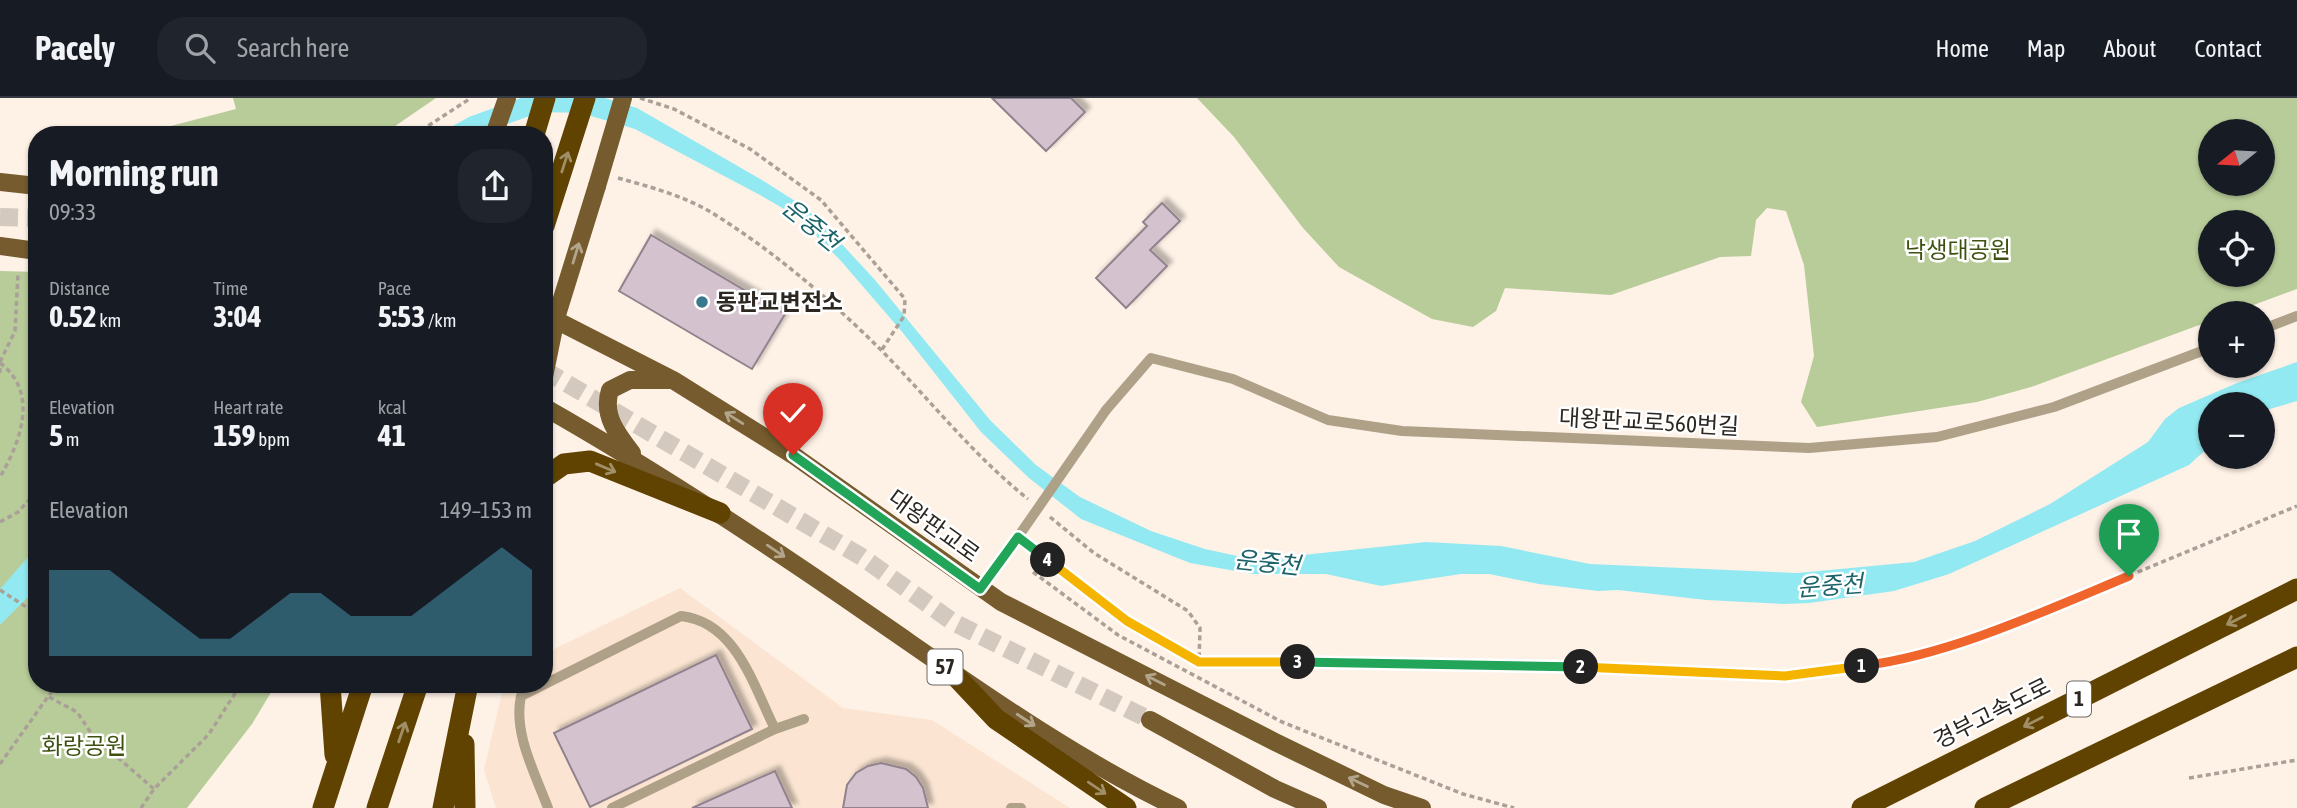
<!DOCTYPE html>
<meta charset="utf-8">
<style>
body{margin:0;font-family:"Asap Condensed","Noto Sans KR",sans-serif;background:#20242c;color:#f1f3f6;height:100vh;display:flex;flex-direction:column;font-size:26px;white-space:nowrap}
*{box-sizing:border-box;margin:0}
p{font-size:23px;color:#9ea1a6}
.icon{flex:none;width:38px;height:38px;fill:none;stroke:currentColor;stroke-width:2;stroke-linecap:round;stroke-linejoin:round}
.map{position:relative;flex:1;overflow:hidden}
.side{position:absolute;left:28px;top:28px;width:525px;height:567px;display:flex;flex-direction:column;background:#171b24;border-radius:28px;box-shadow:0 2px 5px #0004}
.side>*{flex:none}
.needle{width:46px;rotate:252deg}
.buttons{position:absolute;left:2198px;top:21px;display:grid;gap:14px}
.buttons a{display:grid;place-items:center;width:77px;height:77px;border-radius:50%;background:#171b24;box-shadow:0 2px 5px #0004;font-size:35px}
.pin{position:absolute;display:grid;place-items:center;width:60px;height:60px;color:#fff;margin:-72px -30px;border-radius:50% 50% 50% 0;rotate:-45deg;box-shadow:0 0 7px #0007}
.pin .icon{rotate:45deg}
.km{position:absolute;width:35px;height:35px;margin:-18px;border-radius:50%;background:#222;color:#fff;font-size:19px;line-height:35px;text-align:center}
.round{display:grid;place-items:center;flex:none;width:74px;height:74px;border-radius:28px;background:#20242c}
.headline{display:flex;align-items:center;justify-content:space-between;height:119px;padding:0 21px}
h1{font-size:38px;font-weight:700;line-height:52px}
.metrics{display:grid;grid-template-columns:repeat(3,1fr);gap:10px;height:119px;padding:7px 21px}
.metrics div{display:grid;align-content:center}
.metrics b{font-size:30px;font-weight:700}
.metrics small{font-size:19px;font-weight:400}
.metrics p{font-size:19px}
.chart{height:196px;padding:14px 21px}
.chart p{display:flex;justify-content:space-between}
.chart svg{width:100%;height:126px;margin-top:7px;fill:#3a788d;opacity:.7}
header{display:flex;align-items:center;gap:42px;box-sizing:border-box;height:98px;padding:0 35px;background:#171b24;border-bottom:2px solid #363941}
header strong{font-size:33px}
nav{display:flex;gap:38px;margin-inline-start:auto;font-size:24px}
.search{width:490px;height:63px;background:#20242c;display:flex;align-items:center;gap:18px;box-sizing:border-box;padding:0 24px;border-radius:28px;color:#9ea1a6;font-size:26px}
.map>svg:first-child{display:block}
.built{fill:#fbe5d2}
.green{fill:#b8cc99;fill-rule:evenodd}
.water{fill:#92e9f1}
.building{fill:#d4c3cf;stroke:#91828d;stroke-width:2;filter:url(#shadow)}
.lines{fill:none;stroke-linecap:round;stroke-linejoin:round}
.primary-tunnel{stroke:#d4c9bf;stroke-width:18;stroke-dasharray:18 9;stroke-linecap:butt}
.path{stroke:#aaa098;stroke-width:3.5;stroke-dasharray:5 3.5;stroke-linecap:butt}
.service{stroke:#afa088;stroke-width:10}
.primary{stroke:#755b2d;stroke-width:18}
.motorway{stroke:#604300;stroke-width:21}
.service-bridge{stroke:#afa088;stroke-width:10}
.primary-bridge{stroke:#755b2d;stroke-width:18}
.motorway-bridge{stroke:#604300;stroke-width:21}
.oneway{stroke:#a08e66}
.oneway2{stroke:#b3a58c}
.split-1-casing{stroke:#fff;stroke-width:14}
.split-2-casing{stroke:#fff;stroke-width:14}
.split-3-casing{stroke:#fff;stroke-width:14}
.split-4-casing{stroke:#fff;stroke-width:14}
.split-5-casing{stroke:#fff;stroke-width:14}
.split-1{stroke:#f0652b;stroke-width:9}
.split-2{stroke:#f5b400;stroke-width:9}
.split-3{stroke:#22a559;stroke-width:9}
.split-4{stroke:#f5b400;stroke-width:9}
.split-5{stroke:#22a559;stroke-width:9}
.poi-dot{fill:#3a788d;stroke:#fff;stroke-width:2.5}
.labels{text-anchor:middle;stroke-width:5;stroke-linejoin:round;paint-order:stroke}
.shield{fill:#fff;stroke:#6c6864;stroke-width:2}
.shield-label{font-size:21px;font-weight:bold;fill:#2d2722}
.park-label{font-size:23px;fill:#3e5110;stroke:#fff}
.poi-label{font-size:23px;font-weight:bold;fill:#2d2722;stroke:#fff;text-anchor:start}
.street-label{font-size:23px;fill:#2d2722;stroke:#fff}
.water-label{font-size:24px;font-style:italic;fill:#1b6369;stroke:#fff}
</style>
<header>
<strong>Pacely</strong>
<div class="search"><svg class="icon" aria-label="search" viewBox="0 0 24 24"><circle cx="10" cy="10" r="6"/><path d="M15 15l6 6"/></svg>Search here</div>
<nav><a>Home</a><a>Map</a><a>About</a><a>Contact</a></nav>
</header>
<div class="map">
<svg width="2297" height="710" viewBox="0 0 2297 710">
<defs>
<filter id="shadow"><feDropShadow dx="5" dy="-5" stdDeviation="2" flood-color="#0004"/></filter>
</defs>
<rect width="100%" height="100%" fill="#fef1e6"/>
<path class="built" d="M680,490l163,120 89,12 138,88h-574l-12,-38 20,-86h40v-30z"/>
<path class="green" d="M233,0h203l-54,37h-246l100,-26z
M1197,0h1100v191l-65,24h-22v8l-179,66 -54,15 -160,25 -16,-25 13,-46 -10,-91 -18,-54 -19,-3 -11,12 -5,36 -31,1 -109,38 -106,-7 -9,23 -23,16 -41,-8 -93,-52 -36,-39 -69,-91zM2210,33h53v53h-53zM2210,124h53v53h-53z
M0,173l37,1v412h239l-24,40 -65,84h-187z"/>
<path class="water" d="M521,0h84l32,10 125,72 41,26 24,22 48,52 115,140 46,45 44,32 71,34 54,18 51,11 170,-18 75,4 89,18 208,9 116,-11 61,-21 75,-37 98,-62 17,-23 14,-11 58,-25 60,-21v39l-34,10v-7h-53v42l-21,19 -240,109 -55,17 -85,12 -25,1 -78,-4 -88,-10 -20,1 -59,-7 -50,-10h-28l-80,12 -55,-12h-73l-63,-11 -109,-44 -52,-41 -48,-46 -78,-99 -62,-72 -43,-44 -38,-22 -125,-66 -54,-16 -40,-1 -65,23h-39l32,-18z
M37,449v41l-37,37v-36z"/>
<path class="building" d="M992,0h79l14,14 -39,39z
M1162,105l18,18 -30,29 17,16 -41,42 -30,-30 51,-52 -4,-4z
M651,137l134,79 -33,55 -133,-78z
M716,557l36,74 -162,78 -36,-74z
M881,665l25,6 10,8 7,11 5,20h-85l4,-23 9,-12 12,-7z
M775,673l17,37h-100z"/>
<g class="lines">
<path class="primary-tunnel" d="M0,119l37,1
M544,272l318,187 91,65 197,98"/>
<path class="path" d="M640,0l34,11 76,40 71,51 84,99 -1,17 -23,35
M414,37l57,-37
M618,80c33,9 70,19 99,38 59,37 116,86 165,135 49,50 91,104 146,148
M0,264l15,-31 3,-57
M0,265c39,29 21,78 0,114
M0,270v6
M1050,419l44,36 94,58 12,17 -1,34
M0,424l18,-10 19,-21
M1028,446l99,77 72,41 316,1 270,13 117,-15 142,-50 253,-105
M1033,474l85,63 164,87 181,72 51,14
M0,492l37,24
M49,599l28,15 16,24 61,53
M0,666l57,-80
M2189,680l108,-18
M141,710l13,-19 55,-55 32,-50"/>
<path class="service" d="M2263,231l34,-13
M1106,312l45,-52 82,21 95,41 74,11 407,17 128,-11 117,-30 156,-59
M980,491l38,-52
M775,631l29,-10
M548,710c-13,-35 -35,-75 -27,-112l160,-80c55,6 72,69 94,113l-163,79
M1011,710h10"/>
<path class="primary" d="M494,37l13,-37
M0,84l37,4
M0,148l37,5
M544,216l129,66 120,75 208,147 274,140 109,53 38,13
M544,279l12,-59 41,-132
M544,309c113,64 220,135 327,209 99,68 198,140 307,192
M632,355c-15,-19 -30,-38 -22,-63l20,-10h39
M1150,622l125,69 43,19"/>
<path class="motorway" d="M534,37l11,-37
M544,380l20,-14 26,-3 130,52
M949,571l47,50 130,89
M330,586l5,71
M464,646l1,64
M323,710l40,-124
M377,710l41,-124
M443,710l25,-124
M1862,710l435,-219
M1985,710l312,-151"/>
<path class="service-bridge" d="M1018,439l88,-127"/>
<path class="primary-bridge" d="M597,88l26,-88"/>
<path class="motorway-bridge" d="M544,128l41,-128"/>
</g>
<defs><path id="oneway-shaft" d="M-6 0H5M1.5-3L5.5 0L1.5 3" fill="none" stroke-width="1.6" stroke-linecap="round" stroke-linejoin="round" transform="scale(1.75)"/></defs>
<g class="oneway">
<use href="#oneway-shaft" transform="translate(565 64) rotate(-72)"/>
<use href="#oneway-shaft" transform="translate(606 370) rotate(23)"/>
<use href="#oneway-shaft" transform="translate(2236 522) rotate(153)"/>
<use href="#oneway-shaft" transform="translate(2033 624) rotate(153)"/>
<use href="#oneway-shaft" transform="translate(402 634) rotate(-71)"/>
<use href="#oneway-shaft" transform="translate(1097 690) rotate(34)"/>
</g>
<g class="oneway2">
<use href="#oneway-shaft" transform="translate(576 155) rotate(-73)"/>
<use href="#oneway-shaft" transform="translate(734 320) rotate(-148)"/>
<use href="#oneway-shaft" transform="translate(776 453) rotate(34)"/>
<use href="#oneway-shaft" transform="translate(1155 582) rotate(-153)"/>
<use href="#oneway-shaft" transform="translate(1026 622) rotate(33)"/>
<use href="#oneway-shaft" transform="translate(1358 684) rotate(-154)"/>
</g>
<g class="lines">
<g class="split-1-casing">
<path id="split-1" d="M1862,568c88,-11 185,-56 267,-90"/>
</g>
<g class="split-2-casing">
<path id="split-2" d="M1581,569l204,9 77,-10"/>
</g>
<g class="split-3-casing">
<path id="split-3" d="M1298,564l283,5"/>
</g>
<g class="split-4-casing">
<path id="split-4" d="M1048,462l79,61 72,41h99"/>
</g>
<g class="split-5-casing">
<path id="split-5" d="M793,357l187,134 38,-52 30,23"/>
</g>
<use href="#split-1" class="split-1"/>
<use href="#split-2" class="split-2"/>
<use href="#split-3" class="split-3"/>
<use href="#split-4" class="split-4"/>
<use href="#split-5" class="split-5"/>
</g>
<circle class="poi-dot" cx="702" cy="204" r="7"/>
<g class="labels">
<g class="shield">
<rect x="927.5" y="551.5" width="35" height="35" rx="5"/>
<rect x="2067" y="583.5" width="24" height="35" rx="5"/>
</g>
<g class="shield-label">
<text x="945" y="576">57</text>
<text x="2079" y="608">1</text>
</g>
<g class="park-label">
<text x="1958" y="160">낙생대공원</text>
<text x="84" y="656">화랑공원</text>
</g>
<g class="poi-label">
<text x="716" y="212">동판교변전소</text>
</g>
<g class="street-label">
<text transform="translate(1649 324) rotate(3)" y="8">대왕판교로560번길</text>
<text transform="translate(934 428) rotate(36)" y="8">대왕판교로</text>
<text transform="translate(1992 615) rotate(-27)" y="8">경부고속도로</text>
</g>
<g class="water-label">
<text transform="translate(811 127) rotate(39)" y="8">운중천</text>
<text transform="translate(1267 465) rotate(6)" y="8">운중천</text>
<text transform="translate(1830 488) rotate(-4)" y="8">운중천</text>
</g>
</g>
</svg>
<div class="buttons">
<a><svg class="needle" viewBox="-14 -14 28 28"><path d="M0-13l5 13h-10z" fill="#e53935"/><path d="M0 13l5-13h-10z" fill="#9ea1a6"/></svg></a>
<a><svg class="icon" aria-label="locate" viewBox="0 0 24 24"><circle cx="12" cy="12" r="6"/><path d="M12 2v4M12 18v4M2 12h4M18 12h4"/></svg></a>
<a>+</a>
<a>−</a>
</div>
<div class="pin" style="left:2129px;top:478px;background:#1e9e55"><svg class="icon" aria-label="arrive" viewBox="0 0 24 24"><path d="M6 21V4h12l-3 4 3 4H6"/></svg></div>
<div class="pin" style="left:793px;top:357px;background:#d93025"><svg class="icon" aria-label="check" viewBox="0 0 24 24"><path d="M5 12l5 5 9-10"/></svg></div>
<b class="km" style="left:1862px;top:568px">1</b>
<b class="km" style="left:1581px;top:569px">2</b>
<b class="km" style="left:1298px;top:564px">3</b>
<b class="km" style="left:1048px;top:462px">4</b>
<section class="side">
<div class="headline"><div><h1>Morning run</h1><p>09:33</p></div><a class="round"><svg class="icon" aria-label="share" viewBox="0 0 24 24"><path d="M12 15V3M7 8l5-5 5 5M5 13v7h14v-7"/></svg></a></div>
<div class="metrics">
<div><p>Distance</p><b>0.52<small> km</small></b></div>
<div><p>Time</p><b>3:04</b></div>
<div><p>Pace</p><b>5:53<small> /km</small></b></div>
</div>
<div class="metrics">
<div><p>Elevation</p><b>5<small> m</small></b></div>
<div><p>Heart rate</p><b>159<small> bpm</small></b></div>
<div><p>kcal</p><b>41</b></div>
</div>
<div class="chart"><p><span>Elevation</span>149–153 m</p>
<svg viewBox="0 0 160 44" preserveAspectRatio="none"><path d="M0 44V14L10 14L20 14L30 22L40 30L50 38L60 38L70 30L80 22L90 22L100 30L110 30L120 30L130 22L140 14L150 6L160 14V44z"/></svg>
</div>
</section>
</div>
